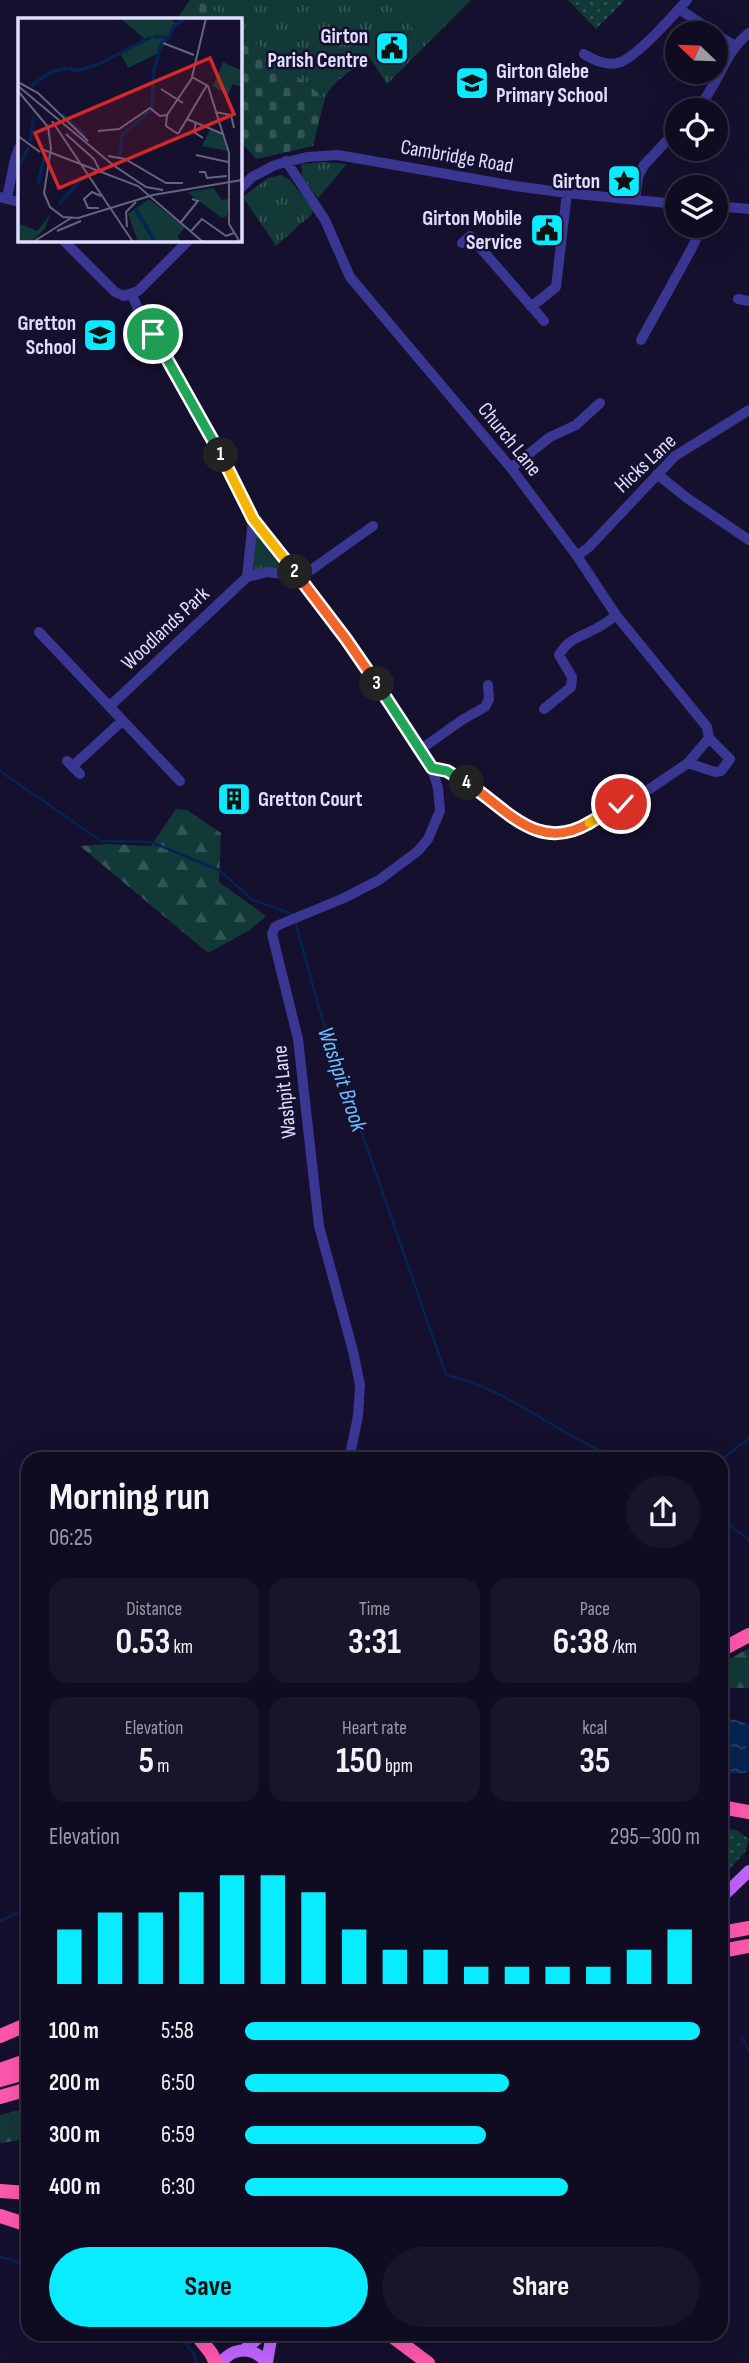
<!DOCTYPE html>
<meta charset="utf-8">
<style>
body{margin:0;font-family:"Sofia Sans Condensed",sans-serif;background:#18152a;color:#f1f3f6;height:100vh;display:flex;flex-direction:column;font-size:26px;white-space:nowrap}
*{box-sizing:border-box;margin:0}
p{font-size:23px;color:#9b9ba5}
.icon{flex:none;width:38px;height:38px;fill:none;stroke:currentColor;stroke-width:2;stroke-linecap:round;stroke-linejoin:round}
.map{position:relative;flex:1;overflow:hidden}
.panel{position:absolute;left:21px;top:1452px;width:707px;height:889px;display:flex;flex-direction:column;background:#0f0c22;border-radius:21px;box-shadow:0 7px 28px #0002,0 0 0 2px #2f2c40}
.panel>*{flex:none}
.needle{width:46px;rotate:293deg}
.buttons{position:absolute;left:665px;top:21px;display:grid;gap:14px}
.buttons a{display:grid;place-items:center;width:63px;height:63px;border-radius:50%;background:#0f0c22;box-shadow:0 7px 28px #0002,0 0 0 2px #2f2c40;font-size:35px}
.pin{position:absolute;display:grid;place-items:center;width:60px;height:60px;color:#fff;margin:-30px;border:4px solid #fff;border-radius:50%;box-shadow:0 2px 7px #0007}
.km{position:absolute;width:35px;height:35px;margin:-18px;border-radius:50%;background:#222;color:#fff;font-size:19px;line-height:35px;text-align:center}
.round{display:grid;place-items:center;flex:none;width:74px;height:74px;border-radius:37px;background:#18152a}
.overview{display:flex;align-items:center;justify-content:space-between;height:119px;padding:0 28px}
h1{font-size:38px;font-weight:700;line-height:52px}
.figures{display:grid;grid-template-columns:repeat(3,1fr);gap:10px;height:119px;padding:7px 28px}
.figures div{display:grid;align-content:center;border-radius:18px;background:#18152a;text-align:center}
.figures b{font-size:35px;font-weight:700}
.figures small{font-size:19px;font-weight:400}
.figures p{font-size:19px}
.chart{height:196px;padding:14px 28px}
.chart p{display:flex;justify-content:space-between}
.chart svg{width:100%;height:126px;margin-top:7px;stroke:#09ecff;stroke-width:6}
.primary-button{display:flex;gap:14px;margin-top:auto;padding:14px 28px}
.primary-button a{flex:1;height:80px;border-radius:42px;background:#09ecff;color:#111;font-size:28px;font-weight:700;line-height:80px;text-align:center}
.primary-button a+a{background:#18152a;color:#f1f3f6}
ul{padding:0 28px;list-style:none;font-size:23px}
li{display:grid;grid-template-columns:112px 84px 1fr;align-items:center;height:52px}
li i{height:18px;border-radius:9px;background:#09ecff}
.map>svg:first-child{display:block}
.grass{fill:url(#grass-dots)}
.forest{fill:url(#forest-firs)}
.cemetery{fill:url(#cemetery-stones)}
.park{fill:url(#park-tufts)}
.pitch{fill:#123937}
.water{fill:url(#water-ripples)}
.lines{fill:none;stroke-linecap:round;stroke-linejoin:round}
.stream{stroke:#072351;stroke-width:2.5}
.minor{stroke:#393791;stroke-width:10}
.major{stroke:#c164ff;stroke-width:12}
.highway{stroke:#ff58ac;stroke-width:14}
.split-1-casing{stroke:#fff;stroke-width:14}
.split-2-casing{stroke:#fff;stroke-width:14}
.split-3-casing{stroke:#fff;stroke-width:14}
.split-4-casing{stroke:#fff;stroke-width:14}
.split-5-casing{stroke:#fff;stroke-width:14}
.split-6-casing{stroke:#fff;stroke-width:14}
.split-1{stroke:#22a559;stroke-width:9}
.split-2{stroke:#f5b400;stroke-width:9}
.split-3{stroke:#f0652b;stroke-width:9}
.split-4{stroke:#22a559;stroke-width:9}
.split-5{stroke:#f0652b;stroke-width:9}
.split-6{stroke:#f5b400;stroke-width:9}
.labels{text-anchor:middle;stroke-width:5;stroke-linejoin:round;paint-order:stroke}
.poi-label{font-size:21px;font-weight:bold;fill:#e0ddff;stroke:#14102e;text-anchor:end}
.street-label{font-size:21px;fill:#e0ddff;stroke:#14102e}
.water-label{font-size:23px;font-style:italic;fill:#6bbeff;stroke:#14102e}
.inset-river{fill:none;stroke:#072351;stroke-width:3.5}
.inset-road{fill:none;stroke:#666282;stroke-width:2}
.view{fill:#d62828;fill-opacity:0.15;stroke:#d62828;stroke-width:3.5}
.inset-edge{fill:none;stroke:#e0ddff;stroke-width:3.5}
</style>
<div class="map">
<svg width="749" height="2363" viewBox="0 0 749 2363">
<defs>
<pattern id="grass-dots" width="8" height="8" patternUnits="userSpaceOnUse" patternTransform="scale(1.75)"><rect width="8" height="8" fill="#123937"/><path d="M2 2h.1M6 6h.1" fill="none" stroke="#345555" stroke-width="1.8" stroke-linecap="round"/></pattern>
<pattern id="forest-firs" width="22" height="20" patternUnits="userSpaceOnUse" patternTransform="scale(1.75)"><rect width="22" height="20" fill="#123937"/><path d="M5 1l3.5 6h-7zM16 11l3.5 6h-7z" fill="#345555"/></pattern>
<pattern id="cemetery-stones" width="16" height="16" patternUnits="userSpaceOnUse" patternTransform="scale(1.75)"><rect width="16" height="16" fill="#123937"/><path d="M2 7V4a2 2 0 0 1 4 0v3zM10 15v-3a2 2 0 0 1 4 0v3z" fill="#345555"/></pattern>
<pattern id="park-tufts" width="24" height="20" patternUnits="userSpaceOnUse" patternTransform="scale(1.75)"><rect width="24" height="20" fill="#123937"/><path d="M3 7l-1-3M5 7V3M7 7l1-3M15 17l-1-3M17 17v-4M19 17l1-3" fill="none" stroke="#345555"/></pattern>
<pattern id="water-ripples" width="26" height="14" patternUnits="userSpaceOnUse" patternTransform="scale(1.75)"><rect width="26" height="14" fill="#072351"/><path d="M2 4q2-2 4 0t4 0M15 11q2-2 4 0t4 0" fill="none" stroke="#2b426b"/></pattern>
</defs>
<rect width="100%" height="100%" fill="#14102e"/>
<path class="grass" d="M568,0h57l-29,29z
M721,1828l15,2 13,9 -4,13 -24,26z"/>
<path class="forest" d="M176,809l11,1 34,23 -2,49 47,34 -16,14 -42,23 -128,-107 27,-2 44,2z
M749,1648v40h-28v-24z
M28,2108v31l-28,4v-28z"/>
<path class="cemetery" d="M190,0h11l24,19h-48z
M240,31l85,67 -12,48 -56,13 -17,-17z"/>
<path class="park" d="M201,0h270l-84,84 -17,-26c-16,11 -37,22 -45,40l-85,-67v-12h-15z
M324,162l23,2 -29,34 -16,-21 -1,-13z
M281,175l8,4 24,30 -1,5 -36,32 -33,-49 25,-19z
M255,527l28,41 -33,3z"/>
<path class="pitch" d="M398,0h51l10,10 -32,32 -36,-35z"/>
<path class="water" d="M721,1719h11l17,5v49l-28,1z"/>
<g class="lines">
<path class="stream" d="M0,771l101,70 50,1 68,28 34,30 39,14
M295,920l25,92 126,363c47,10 86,39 128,62 14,8 29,15 44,23
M721,1460l28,-22
M721,1518l28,22
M0,1921l28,-13
M742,2037l7,15
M0,2257l28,8
M176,2334l17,18 4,11"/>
<path class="minor" d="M679,9l36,24
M716,34l19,12
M584,54c11,7 24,13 37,8 17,-7 53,-47 66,-62
M696,110c22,-23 28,-58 53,-77
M286,161l39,59 25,57 161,191 66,88 39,59 91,112 2,11
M240,189l12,-12 23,-12 32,-8 31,-2 177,31 52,7 110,11
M0,197l19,5
M7,198l8,-39 4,-11
M635,200l3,-23 6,-12 33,-35
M716,206l33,3
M63,240l52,52 9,4 14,-5 51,-51
M462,243l8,-7 74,85
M132,294l10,26 11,14 57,98 43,87 93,120 75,110 11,20 6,19 2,23 -12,28 -10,12 -39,29 -35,18 -63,26 -6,3 -3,7 26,105 21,187 34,125 7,34 -2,31 -9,44
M738,299l11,2
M531,307l25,-20 11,-94
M641,340l51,-92 10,-22
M511,468l39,-31 26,-12 24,-22
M657,474l30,24 62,42
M577,556l12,-9 86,-91 74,-46
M247,577l6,-58
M39,632l141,149
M110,706l137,-129 20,-5 31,4 13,-6 62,-44
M544,709l27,-22 1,-10 -13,-22c10,-17 22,-18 38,-27 6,-3 13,-8 19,-13
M421,749l41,-29 23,-13 4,-8 -1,-14
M67,761l13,13
M688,763l27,9 6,-1 9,-12 -21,-21
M73,766l49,-45
M432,769l15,2 25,15 40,33 15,8 26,5 27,-4 68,-38 40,-27 21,-25"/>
<path class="major" d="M721,1898l28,-27
M244,2350l19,-16
M267,2362l5,-28
M221,2363c13,-17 33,-16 46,0"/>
<path class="highway" d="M721,1650l28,-15
M721,1807l28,5
M721,1933l28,-5
M721,1951l28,-5
M0,2036l28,-12
M0,2070l28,-10
M0,2080l28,-8
M0,2097l28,-8
M0,2191l28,2
M0,2216l28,9
M196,2334l15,19 5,10
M389,2334l39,29"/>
</g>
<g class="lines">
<g class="split-1-casing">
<path id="split-1" d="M153,334l68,121"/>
</g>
<g class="split-2-casing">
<path id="split-2" d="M221,455l32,64 42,53"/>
</g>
<g class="split-3-casing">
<path id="split-3" d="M295,572l51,67 31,45"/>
</g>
<g class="split-4-casing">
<path id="split-4" d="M377,684l55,84 15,3 20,12"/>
</g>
<g class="split-5-casing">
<path id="split-5" d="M467,783c38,24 70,71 122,40"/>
</g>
<g class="split-6-casing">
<path id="split-6" d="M589,823l32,-19"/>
</g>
<use href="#split-1" class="split-1"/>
<use href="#split-2" class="split-2"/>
<use href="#split-3" class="split-3"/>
<use href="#split-4" class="split-4"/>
<use href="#split-5" class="split-5"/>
<use href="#split-6" class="split-6"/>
</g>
<defs>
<g id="civic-square" transform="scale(1.75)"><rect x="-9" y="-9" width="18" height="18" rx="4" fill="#09ecff" stroke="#14102e"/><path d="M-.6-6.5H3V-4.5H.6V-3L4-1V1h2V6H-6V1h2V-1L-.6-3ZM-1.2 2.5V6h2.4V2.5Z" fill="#111"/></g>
<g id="school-square" transform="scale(1.75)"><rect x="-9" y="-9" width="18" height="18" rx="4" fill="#09ecff" stroke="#14102e"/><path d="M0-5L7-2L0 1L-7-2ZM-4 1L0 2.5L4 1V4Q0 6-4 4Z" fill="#111"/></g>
<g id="sight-square" transform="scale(1.75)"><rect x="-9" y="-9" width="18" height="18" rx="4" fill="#09ecff" stroke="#14102e"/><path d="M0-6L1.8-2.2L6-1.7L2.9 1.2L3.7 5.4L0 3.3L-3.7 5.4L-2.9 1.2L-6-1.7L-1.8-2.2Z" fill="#111"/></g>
<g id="building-square" transform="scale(1.75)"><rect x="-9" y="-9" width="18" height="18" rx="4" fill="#09ecff" stroke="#14102e"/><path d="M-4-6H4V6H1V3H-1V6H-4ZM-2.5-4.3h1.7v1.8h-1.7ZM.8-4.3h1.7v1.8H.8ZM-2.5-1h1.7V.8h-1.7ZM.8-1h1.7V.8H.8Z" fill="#111"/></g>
</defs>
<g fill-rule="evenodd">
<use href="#civic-square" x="392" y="48"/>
<use href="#school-square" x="472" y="83"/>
<use href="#sight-square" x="624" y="181"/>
<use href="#civic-square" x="547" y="230"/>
<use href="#school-square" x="100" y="335"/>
<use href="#building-square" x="234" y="799"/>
</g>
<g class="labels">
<g class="poi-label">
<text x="368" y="43">Girton<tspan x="368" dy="24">Parish Centre</tspan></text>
<text x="496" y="78" text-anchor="start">Girton Glebe<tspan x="496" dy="24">Primary School</tspan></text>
<text x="600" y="188">Girton</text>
<text x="522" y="225">Girton Mobile<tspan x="522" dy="24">Service</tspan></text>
<text x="76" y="330">Gretton<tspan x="76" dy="24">School</tspan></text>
<text x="258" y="806" text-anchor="start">Gretton Court</text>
</g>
<g class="street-label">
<text transform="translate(457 156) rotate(10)" y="7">Cambridge Road</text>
<text transform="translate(510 439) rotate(51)" y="7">Church Lane</text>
<text transform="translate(645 463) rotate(-43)" y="7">Hicks Lane</text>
<text transform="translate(165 628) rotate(-43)" y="7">Woodlands Park</text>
<text transform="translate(284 1092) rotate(-96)" y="7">Washpit Lane</text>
</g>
<g class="water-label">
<text transform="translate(343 1079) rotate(71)" y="8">Washpit Brook</text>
</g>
</g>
<g transform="translate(18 18)">
<rect width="224" height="224" fill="#14102e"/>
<path d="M102,0h49l8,6 -18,29 -31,15 -8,-15 25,-14zM131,181l36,28 -8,10 6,5h-45l-10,-28z" fill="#123937"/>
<path d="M32,197l-5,14 -14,13 -13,-3v-16l19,8z" fill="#123937"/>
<path d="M205,44l17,8 2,-4v21l-9,-3 -5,11 -15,-9zM196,170l8,12 7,-1 -2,17 -5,2 -35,-26z" fill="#123937"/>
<path d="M192,112l12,4 5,17 -25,-5z" fill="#123937"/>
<path class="inset-river" d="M135,19h16l5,-11 12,-8M50,50l9,3 22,-7 52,-27M13,68l20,-14 16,-4M44,96l23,21M12,124l4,-25M102,139l2,-22 30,-26 2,-39 7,-25 8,-8M0,149l11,-20M20,166l6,-26M41,186l24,-27M117,190l19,32"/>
<path class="inset-road" d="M188,0l-14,59 16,9 15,48 6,19v71l11,18M145,25l31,12M0,64l20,11 50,48M0,68l95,79 33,22 17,3M143,71l22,14M0,73l30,36 3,21 -7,45 6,14 13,10 15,1 75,-23 89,-15M197,94l16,3 3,13M169,101l36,15M34,103l81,121M178,104l-2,10 9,6M80,113l21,-2 31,-21 10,8 7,-1M48,116l28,25 7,14M160,116l-12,-8 1,-11 25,-37M160,116l29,-49M0,118l22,16M26,132l94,36 65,56M178,137l32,7M90,138l17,3 41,24h17M181,154h6l2,6 20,-2M81,190h-11l-4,-9 8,-7 9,4M163,204l17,-21 -6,-2M109,209l-1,-15 10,-10M39,213l24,-10M173,213l11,-12 24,17 8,-3M15,224l38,-24"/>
<path class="view" d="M192,40l24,56 -175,74 -24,-55z"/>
<rect width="224" height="224" class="inset-edge"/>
</g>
</svg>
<div class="buttons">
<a><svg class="needle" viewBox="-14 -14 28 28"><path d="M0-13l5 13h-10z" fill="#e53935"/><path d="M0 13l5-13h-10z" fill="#9b9ba5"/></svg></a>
<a><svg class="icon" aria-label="locate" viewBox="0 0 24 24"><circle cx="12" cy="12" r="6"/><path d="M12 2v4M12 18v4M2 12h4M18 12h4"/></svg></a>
<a><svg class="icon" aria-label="layers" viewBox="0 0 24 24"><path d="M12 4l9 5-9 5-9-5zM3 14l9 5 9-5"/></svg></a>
</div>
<div class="pin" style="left:153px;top:334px;background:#1e9e55"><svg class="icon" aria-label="arrive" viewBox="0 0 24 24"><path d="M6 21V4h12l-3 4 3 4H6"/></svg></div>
<div class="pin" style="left:621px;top:804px;background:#d93025"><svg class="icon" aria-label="check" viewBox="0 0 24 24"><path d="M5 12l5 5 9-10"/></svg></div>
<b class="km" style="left:221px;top:455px">1</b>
<b class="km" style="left:295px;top:572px">2</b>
<b class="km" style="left:377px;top:684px">3</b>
<b class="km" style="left:467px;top:783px">4</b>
<section class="panel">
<div class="overview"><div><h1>Morning run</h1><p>06:25</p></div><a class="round"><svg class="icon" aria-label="share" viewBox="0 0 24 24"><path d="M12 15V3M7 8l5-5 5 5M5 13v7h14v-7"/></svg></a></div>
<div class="figures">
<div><p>Distance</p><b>0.53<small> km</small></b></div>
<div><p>Time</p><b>3:31</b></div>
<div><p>Pace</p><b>6:38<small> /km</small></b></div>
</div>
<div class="figures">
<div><p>Elevation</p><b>5<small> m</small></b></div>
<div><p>Heart rate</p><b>150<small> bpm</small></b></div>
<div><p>kcal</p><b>35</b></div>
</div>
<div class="chart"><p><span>Elevation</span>295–300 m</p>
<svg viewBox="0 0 160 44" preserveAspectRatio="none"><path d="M5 44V25M15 44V19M25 44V19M35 44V12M45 44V6M55 44V6M65 44V12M75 44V25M85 44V32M95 44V32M105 44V38M115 44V38M125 44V38M135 44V38M145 44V32M155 44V25"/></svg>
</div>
<ul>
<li><b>100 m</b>5:58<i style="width:100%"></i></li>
<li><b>200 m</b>6:50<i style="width:58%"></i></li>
<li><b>300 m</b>6:59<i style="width:53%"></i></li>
<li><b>400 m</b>6:30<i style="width:71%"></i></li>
</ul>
<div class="primary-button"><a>Save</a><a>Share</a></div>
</section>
</div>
